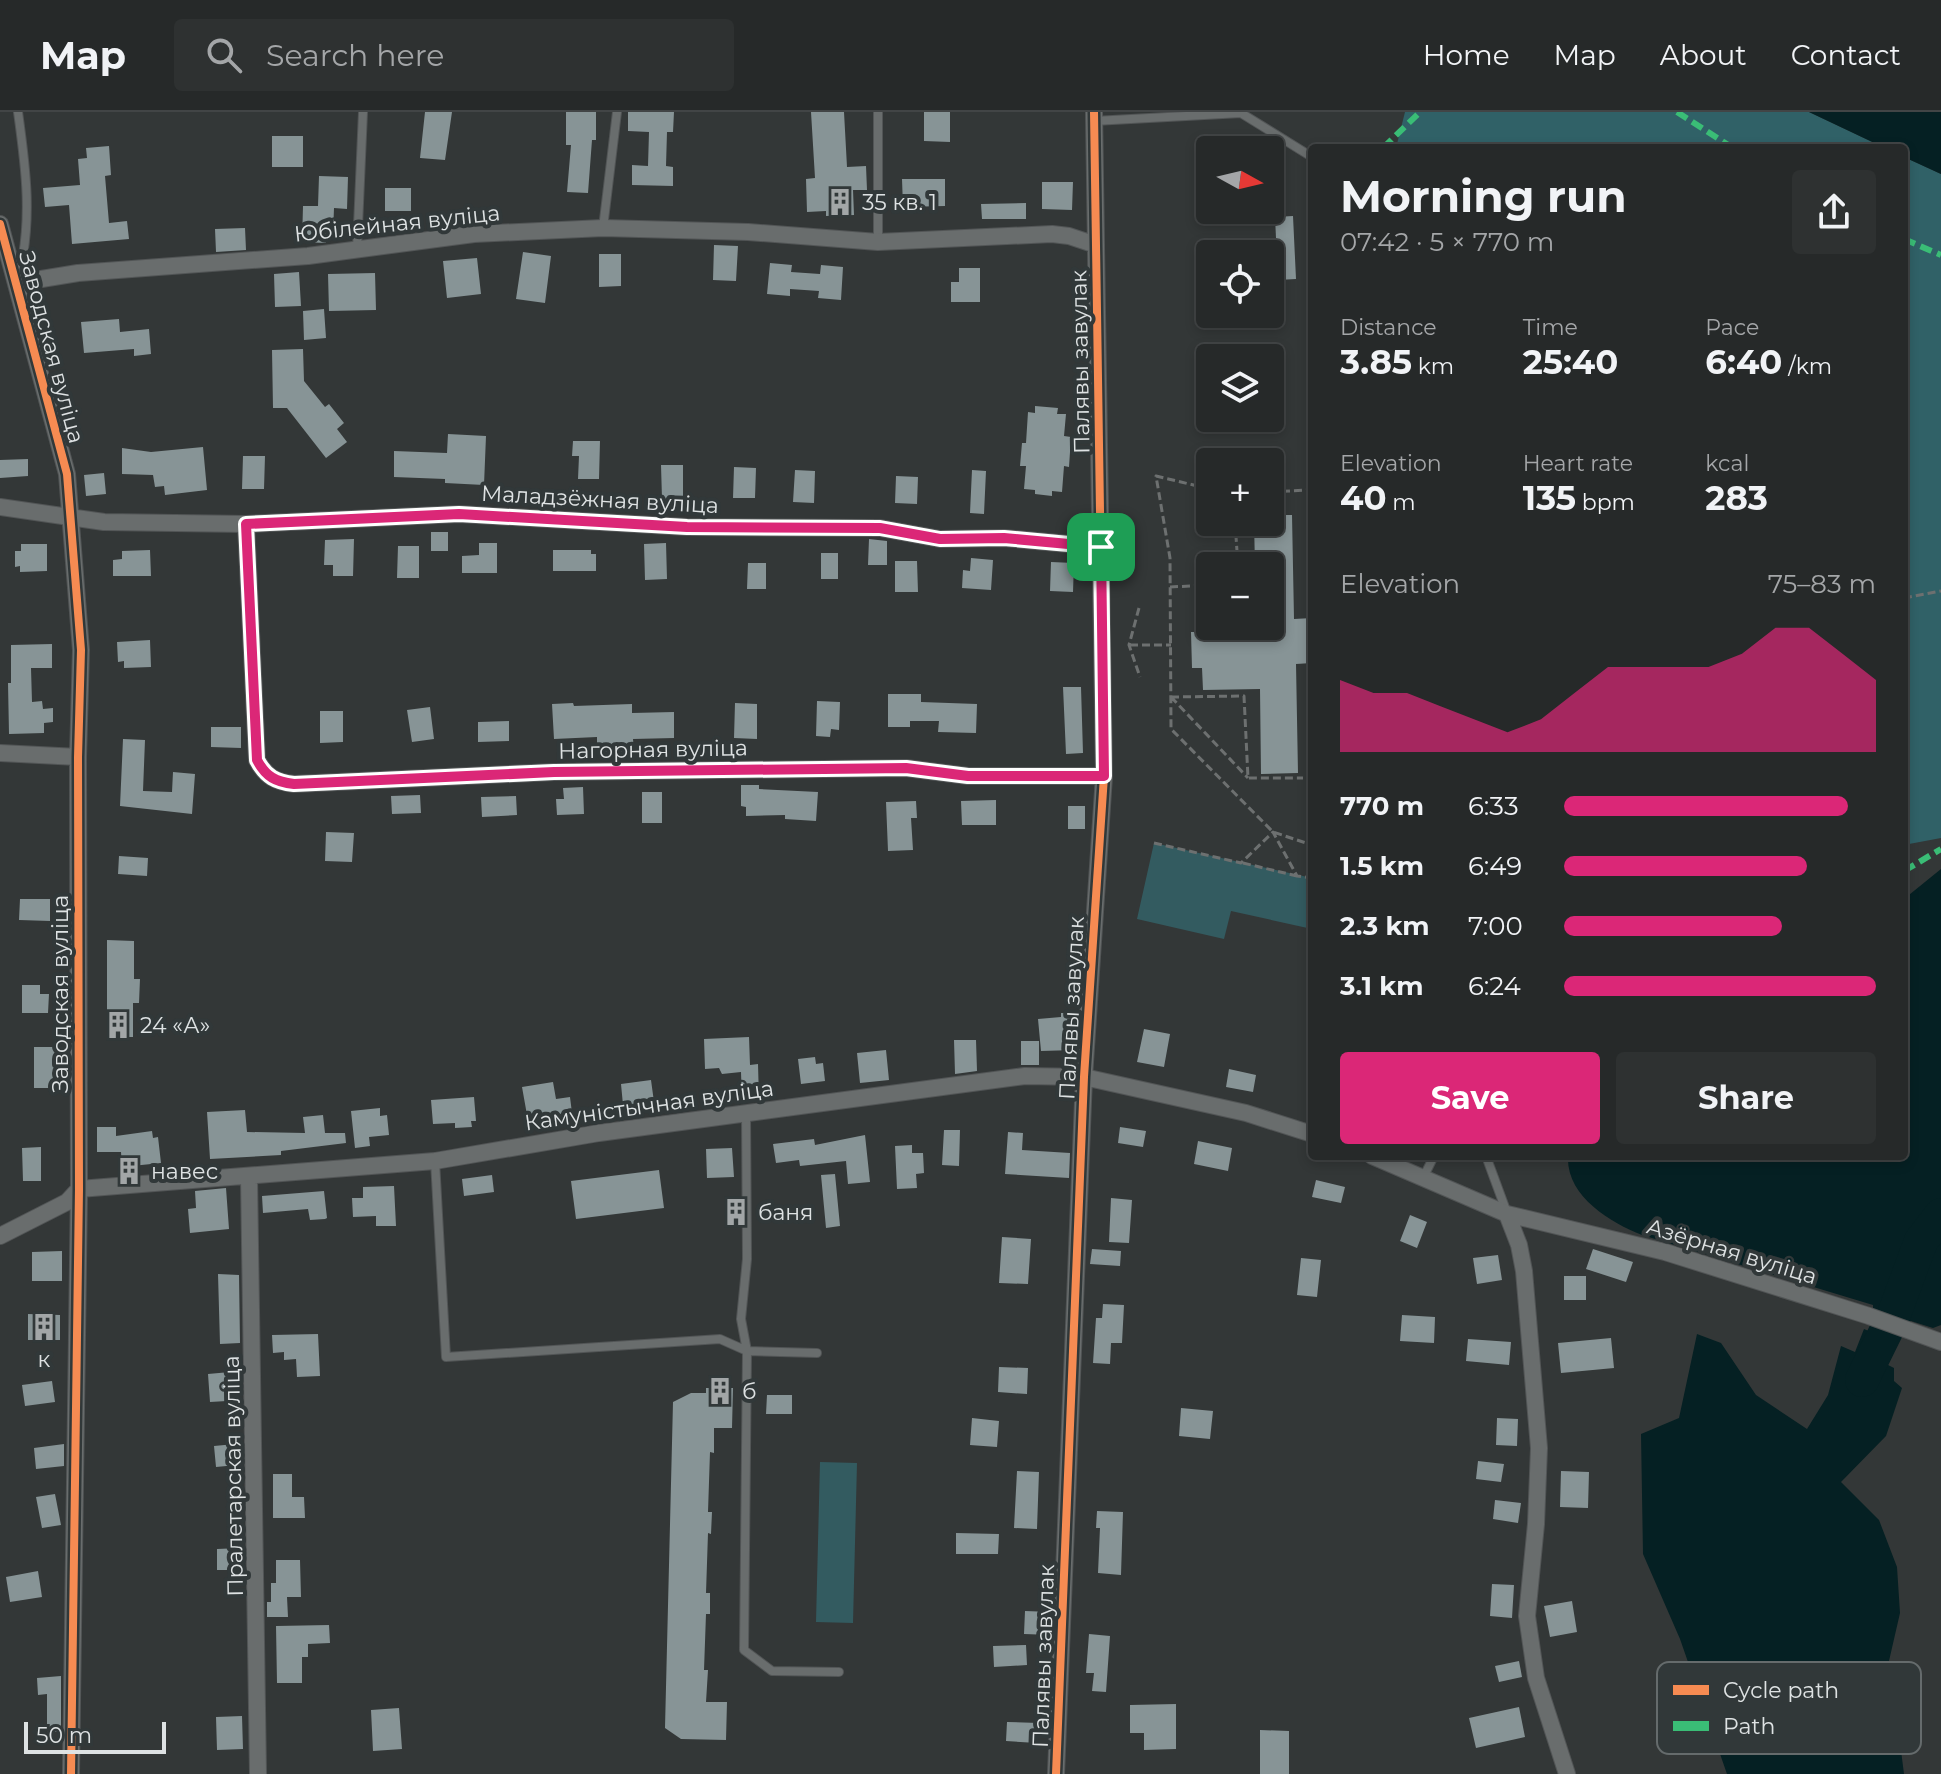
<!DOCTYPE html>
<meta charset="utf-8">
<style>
body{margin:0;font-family:Montserrat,sans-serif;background:#2e3131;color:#f1f3f6;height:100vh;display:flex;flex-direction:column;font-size:30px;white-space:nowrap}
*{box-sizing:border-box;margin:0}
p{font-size:26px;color:#a4a6a8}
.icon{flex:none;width:44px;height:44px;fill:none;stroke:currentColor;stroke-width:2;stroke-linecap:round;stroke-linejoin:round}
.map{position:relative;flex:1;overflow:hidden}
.details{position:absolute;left:1308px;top:32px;width:600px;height:1016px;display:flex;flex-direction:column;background:#262929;border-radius:8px;box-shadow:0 4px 12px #0003,0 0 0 2px #424546}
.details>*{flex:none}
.needle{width:52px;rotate:98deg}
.buttons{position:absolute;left:1196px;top:24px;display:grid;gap:16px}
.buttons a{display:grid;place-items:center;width:88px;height:88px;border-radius:8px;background:#262929;box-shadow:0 4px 12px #0003,0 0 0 2px #424546;font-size:40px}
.scale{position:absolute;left:24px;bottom:20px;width:142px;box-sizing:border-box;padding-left:8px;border:4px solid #dee2e3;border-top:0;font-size:22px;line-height:28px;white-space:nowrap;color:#dee2e3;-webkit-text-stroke:6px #313839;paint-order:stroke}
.pin{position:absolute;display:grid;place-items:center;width:68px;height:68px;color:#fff;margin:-34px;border-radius:16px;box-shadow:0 4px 12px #0006}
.round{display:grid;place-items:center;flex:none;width:84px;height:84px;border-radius:8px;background:#2e3131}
.head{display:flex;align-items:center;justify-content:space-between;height:136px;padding:0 32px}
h1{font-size:44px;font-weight:700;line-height:60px}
.metrics{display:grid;grid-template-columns:repeat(3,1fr);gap:12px;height:136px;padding:8px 32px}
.metrics div{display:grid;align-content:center}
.metrics b{font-size:34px;font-weight:700}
.metrics small{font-size:22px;font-weight:400}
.metrics p{font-size:22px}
.chart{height:224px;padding:16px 32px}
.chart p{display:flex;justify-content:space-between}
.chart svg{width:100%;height:144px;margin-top:8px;fill:#db2777;opacity:.7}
.primary-button{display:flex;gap:16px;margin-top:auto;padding:16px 32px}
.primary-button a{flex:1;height:92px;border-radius:8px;background:#db2777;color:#fff;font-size:32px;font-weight:700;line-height:92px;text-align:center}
.primary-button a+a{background:#2e3131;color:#f1f3f6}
ul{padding:0 32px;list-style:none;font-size:26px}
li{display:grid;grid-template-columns:128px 96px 1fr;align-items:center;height:60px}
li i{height:20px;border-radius:10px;background:#db2777}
header{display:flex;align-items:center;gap:48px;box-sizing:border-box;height:112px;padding:0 40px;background:#262929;border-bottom:2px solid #424546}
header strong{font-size:38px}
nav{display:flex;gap:44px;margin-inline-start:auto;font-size:28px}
.search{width:560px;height:72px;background:#2e3131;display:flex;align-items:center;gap:20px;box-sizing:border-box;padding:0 28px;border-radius:8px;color:#a4a6a8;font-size:30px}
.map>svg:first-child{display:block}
.green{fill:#335b60}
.forest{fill:#306167}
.water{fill:#052023}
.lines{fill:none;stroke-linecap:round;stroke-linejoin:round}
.river{stroke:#052023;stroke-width:34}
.building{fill:#879496}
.service-casing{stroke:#525556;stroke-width:10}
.minor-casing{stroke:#525556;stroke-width:18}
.path{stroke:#6d7070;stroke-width:3;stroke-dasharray:8 4;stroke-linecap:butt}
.service{stroke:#696d6d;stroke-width:8}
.minor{stroke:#696d6d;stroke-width:16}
.quiet{stroke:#3abd76;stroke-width:6;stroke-dasharray:12 6;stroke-linecap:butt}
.cycleway-casing{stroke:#313839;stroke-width:13}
.cycleway{stroke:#f68b52;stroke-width:8}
.route-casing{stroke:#fff;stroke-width:16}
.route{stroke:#db2777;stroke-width:10}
.labels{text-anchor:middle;stroke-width:8;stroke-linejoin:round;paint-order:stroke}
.poi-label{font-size:22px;fill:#dee2e3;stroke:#313839;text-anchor:start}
.street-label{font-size:22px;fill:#dee2e3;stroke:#313839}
.key{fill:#313839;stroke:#656b6c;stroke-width:2}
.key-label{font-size:22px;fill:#dee2e3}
</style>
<header>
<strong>Map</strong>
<div class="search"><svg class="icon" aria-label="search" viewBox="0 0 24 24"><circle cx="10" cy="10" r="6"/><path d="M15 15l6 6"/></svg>Search here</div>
<nav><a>Home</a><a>Map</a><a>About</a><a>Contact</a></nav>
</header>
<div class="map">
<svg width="1941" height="1662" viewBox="0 0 1941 1662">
<rect width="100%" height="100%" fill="#333737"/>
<path class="green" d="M1154,731l158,35v51l-81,-18 -7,28 -87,-20z
M820,1350l37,1 -4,160 -37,-1z"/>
<path class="forest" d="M1405,0h404l76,36h-489z
M1904,45l37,17v664l-32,6 -5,-2z"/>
<path class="water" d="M1809,0h132v62l-37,-17v-9h-19z
M1941,757v456l-8,3 -22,-7 -2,2 -36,-14v-4l-231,-70c-32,-13 -76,-39 -74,-79h336v-257z
M1864,1217l26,11 -4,24 8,4v13l8,7 -16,48 -45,46 38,38 18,47 3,46 -14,61 12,53 6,47h-177l-47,-135 -37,-85 -2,-120 38,-16 18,-84 24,9 35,52 51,34 21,-34 13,-49 14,6z"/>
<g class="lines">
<path class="river" d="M1862,1268l31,-63 28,-76 20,-26"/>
</g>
<path class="building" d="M425,0h27l-7,48 -25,-2z
M566,0h30v28h-4l-4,53 -21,-1 4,-47h-5z
M628,0h46l-1,20h-6l-1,34 7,1v19l-41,-1v-20l16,1 1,-34 -21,-1z
M811,0h33l3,55 19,-1 1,24h-14l1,25 -28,1v-5l-19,1 -1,-33 9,-1z
M924,0h26v30l-26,-1z
M272,24h31v31h-31z
M109,34l2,29 -6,1 4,47 18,-2 2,18 -57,5 -3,-39 -24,2 -2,-19 37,-3 -2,-26 9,-1 -1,-10z
M319,64l29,1 -1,32 -13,-1 -1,27 -7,-1v9l-24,-1 1,-36h15z
M902,67h43v27l-42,1z
M1042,70h31l-1,28 -30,-1z
M385,76h26v23h-26z
M1026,91v16h-44l-1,-15z
M1293,104l3,63 -18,1 -3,-63z
M245,116l1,22 -30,2 -1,-23z
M714,133l24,1 -2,35 -23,-1z
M523,140l28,4 -6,47 -29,-4z
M599,142h22v32l-22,1z
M477,146l4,36 -34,4 -4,-37z
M770,151l22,2 -1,7 29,2 1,-9 22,2 -2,33 -23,-2 1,-7 -29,-2v7l-23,-2z
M959,156h21v34h-29v-20h8z
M299,160l2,34 -26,1 -1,-33z
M375,161l1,37 -47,1 -1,-37z
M324,197l2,29 -22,2 -1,-29z
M119,207l1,13 29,-3 2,25 -17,2v-7l-50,4 -3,-31z
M303,237l1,32 21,26 4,-3 15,19 -7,6 10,13 -21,16 -39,-50h-14l-1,-58z
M1035,294l23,2 -1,6h9l-2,22 7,1 -2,30 -5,-1 -2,26 -10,-1v5l-17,-2v-4l-11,-1 2,-23h-6l2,-23h4l2,-31 7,1z
M448,322l38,2 -2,49 -39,-2v-4l-51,-2v-26l53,2z
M573,329h27l-1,38h-21l1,-23h-7z
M203,335l4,43 -42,5 -1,-9 -9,1 -2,-12 -31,-1v-26l29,4z
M243,344h22l-1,33h-22z
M28,347v17l-28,2v-18z
M661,353h22v34h-21z
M734,355l22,1 -1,30h-22z
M795,358l20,1 -1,32 -21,-1z
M972,358l14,1 -2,43 -14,-1z
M104,361l2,21 -20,2 -2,-21z
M896,364l22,1 -1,27 -22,-1z
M1270,403h22l2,104 18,-1v45l-16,1 2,109 -37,1 -1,-85 -57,1 -1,-22h-10l-1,-36h10v-6h69v-60h-15l-1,-44h16z
M431,420h17v19h-17z
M354,427l-1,37h-20v-11h-9l1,-25z
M869,427l18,2v24h-19z
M479,431h18v30h-35v-17l17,-1z
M666,431l1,36 -22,1 -1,-36z
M21,432h26v27l-27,1v-6l-5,1v-16h6z
M398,434h21v32h-22z
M150,438l1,26h-38v-16l9,-1v-8z
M553,438h38v4h5v17h-43z
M821,441h17v26h-17z
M971,446l22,2 -2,30 -29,-2 1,-18 7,1z
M895,449h22l1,31h-23z
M1051,450l23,1 -1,29 -23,-1z
M748,451h18v26h-19z
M150,528l1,27 -27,1v-7l-6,1 -1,-20z
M52,532v24h-21l1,34 10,-1 1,8 10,-1v14l-9,1v10l-35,1 -1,-51h3v-38z
M1063,575h18l2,66 -17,1z
M888,582h33v8l56,2 -1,29 -38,-1 1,-11h-29v6h-22z
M817,589l23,1 -1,28 -8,-1 -1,8 -14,-1z
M573,591l1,3 58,-2v9l42,-1v26l-41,1 1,12 -37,1v-15l-43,2 -2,-35z
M735,591l22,1v35l-23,-1z
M430,595l4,32 -22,3 -5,-32z
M320,599h23v31l-23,1z
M509,609v20l-31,1v-20z
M211,615h30v21l-30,-1z
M123,627l22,1 -2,51 29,1 1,-20 22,2 -3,40 -72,-8z
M741,673h18v4l59,3 -2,29 -31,-2v-4l-39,1v-9l-5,-1z
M583,675l1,27 -27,1 -1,-16h8l-1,-11z
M642,680h20v31h-20z
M420,683l1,18 -29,1 -1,-18z
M516,684l1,19 -35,2 -1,-20z
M996,688v25h-34l-1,-24z
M916,689l1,17h-6l2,32 -25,1 -2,-49z
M1068,694h17v23h-17z
M326,720l28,1 -2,29 -27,-1z
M119,744l29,2 -1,18 -29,-2z
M20,787h30v22l-31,-1z
M107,828l27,1v38h6l-1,24h-6v34h-21v-7h-5z
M22,873h18v9h9l-1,19h-26z
M1061,901h15l-1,37 -34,1 -3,-32 23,-2z
M1144,917l26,5 -6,33 -27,-5z
M749,925l1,28 8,-1 1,36 -17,3 -1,-31 -19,2 -3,-6 -14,1 -1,-30z
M954,928h22l1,31 -22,3z
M1021,929h18v24h-18z
M34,935h28v41h-28z
M886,938l3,30 -29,3 -3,-30z
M815,945l1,7 7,-1 2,18 -24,3 -3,-25z
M1229,957l27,6 -3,17 -27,-5z
M651,968l3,22 -31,3 -2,-21z
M553,970l3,17 14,-2 2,16 -38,7 -1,-6 -6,1 -5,-28z
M474,985l2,24h-5l1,6 -17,1v-5l-22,1 -2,-24z
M380,996v8l7,-1 2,20 -20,2 1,9 -15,2 -4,-37z
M245,998l2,22 58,1 -2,-16 20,-2 2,18h20l1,10 -65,8v4l-71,4 -3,-47z
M97,1015h19v9l36,-5 1,7 5,-1 3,26 -39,4 -1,-15h-24z
M1120,1015l26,4 -3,16 -25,-4z
M944,1018h16l-1,36 -17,-1z
M1008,1020l15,1 -1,17 48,3 -1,25 -64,-4z
M865,1023l5,47 -22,2 -2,-23 -46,5 -1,-6 -23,3 -3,-19 41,-5 1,6z
M1198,1029l34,7 -4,23 -34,-7z
M912,1033v8h11l1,20 -8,1 1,14 -20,1 -2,-43z
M41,1035v34h-18l-1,-33z
M732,1036l2,29 -27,1 -1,-29z
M659,1058l5,38 -88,11 -5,-38z
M835,1062l5,52 -14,2 -5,-53z
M492,1063l2,17 -30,4 -2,-17z
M1316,1068l29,7 -4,16 -29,-6z
M394,1074l2,40h-20v-10l-23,1 -1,-19h11v-11z
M226,1076l3,41 -39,4 -2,-24 8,-1 -1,-17z
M324,1079l3,27 -2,1 -15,1 -2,-11 -45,4 -1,-17z
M1111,1086l21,2 -3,43 -20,-1z
M1410,1103l17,7 -10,26 -17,-7z
M1002,1125l29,2 -3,45 -29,-1z
M1092,1137l29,2 -1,15 -30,-2z
M1593,1137l40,13 -7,20 -40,-13z
M62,1139v30h-30v-29z
M1498,1143l4,25 -25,4 -4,-26z
M1301,1146l20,2 -4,37 -20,-2z
M218,1162l21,1 1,68 -20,1z
M1564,1164h22v24h-22z
M1103,1192l21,1 -2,38h-11l-1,21 -17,-1 3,-45h6z
M28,1202l32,1v25h-32z
M1402,1203l33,2 -1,26 -34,-2z
M318,1222l2,42 -23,1 -1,-18 -12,1v-8l-11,1 -1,-18z
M1611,1226l3,30 -53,5 -3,-30z
M1468,1227l43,3 -2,23 -43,-4z
M999,1255l29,1 -1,26 -29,-2z
M230,1260l1,21h-5l1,8 -17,1 -2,-28z
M52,1269l3,21 -30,4 -3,-21z
M706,1276h27l-1,40h-18v25l-4,-1 -2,60h4l-1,22 -3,-1 -2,60h4v21h-4l-2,56h4l-2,32h21l-1,38 -45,-1 -16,-11 8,-326 18,-9h15z
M767,1283h25v19h-26z
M1181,1296l32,3 -3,28 -31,-3z
M972,1306l27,3 -2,26 -27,-2z
M1497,1306l21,1 -1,27 -21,-1z
M64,1332v22l-28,3 -2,-21z
M235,1332l2,21 -21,2 -2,-21z
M1478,1349l26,3 -3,18 -25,-3z
M1017,1359l22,1 -2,57 -23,-1z
M1561,1359l28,1 -1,36 -28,-1z
M273,1362h19v23h12l1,21h-32z
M55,1382l6,31 -19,3 -6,-31z
M1495,1388l26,3 -3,20 -25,-4z
M243,1392v28l-13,1 -2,-28z
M1097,1399l26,1 -2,63 -23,-2 2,-45h-4z
M956,1421l43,1 -1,20h-42z
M240,1436l1,22h-24v-21z
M276,1448h24l1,37h-14l1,20h-21v-15h4v-19h5z
M38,1459l4,26 -32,5 -4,-25z
M1492,1472l22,1 -2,33 -22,-2z
M1572,1489l5,31 -27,5 -6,-31z
M1025,1499l27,1 -1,23 -27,-1z
M329,1513l1,18 -22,1v13h-6v26h-25l-1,-57z
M1089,1522l21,2 -4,56 -14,-1 2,-18h-8z
M1026,1533l1,20 -33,2 -1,-21z
M1519,1549l3,16 -23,5 -4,-16z
M61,1564v56h-14v-38l-9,1 -1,-17z
M1176,1592v45l-32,1v-17h-14v-28z
M1519,1595l6,30 -49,11 -7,-30z
M399,1596l3,41 -29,2 -2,-41z
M242,1604l1,33 -26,1 -1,-33z
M1007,1610l32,1 -2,20 -31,-2z
M1260,1618l29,1v43h-29z"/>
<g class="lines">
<g class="service-casing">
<path id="service" d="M18,0c8,57 15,110 0,167
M878,0v130
M1094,9l147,-8 71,44
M603,116l14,-116
M357,137l6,-137
M746,1001l1,146 -6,60 6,32 70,2
M1486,1044l21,57
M435,1049l11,196 274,-18 27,12 -3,299 28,21 67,1
M1423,1066l11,-22"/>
</g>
<g class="minor-casing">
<path id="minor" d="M0,112l67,250 14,176 -3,107 1,432 -8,585
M17,171l61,-10 230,-17 166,-22 129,-6 145,4 130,10 174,-8 17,2 27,9
M0,395l104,15 142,2 213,-10 228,13 193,1 60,11 64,-1 97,9
M246,412l11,236c9,17 19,22 37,24l260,-12 352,-4 62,8h136
M0,641l78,4
M1372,1044l135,58 158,38 204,64 72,26
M249,1065l9,597
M1507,1102l12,31 5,26 15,177 -3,76 -9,92 9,62 31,96
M0,1124l67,-34 12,-13 356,-28 164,-28 426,-57 59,1 162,36 66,21
M1056,1662l28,-697 20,-301 -10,-664"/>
</g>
<path class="path" d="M1210,377l-54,-13 14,82 1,171 102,103 39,13
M1308,378l4,81
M1270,380l38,-2 4,2
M1235,410l3,44
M1170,475l40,-2
M1904,486l37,-7
M1139,496l-10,37 11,32
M1130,533h41
M1171,585l73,-1 4,82h55
M1171,585l77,81
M1154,731l87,20 32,-31 24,44 15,2
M1243,751l54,13"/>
<use href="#service" class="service"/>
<use href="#minor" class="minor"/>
<path class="quiet" d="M1677,0l56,36
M1383,36l37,-36
M1904,127l37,16
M1904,759l37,-22"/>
<g class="cycleway-casing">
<path id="cycleway" d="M0,112l67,250 14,176 -3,107 1,432 -8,585
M1056,1662l28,-697 20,-301 -10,-664"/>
</g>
<use href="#cycleway" class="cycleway"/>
</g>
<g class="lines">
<g class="route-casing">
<path id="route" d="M459,402l228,13 193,1 60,11 64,-1 97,9 3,229h-136l-62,-8 -352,4 -260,12c-18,-2 -28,-7 -37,-24l-11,-236z"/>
</g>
<use href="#route" class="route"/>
</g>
<defs>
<g id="building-bare" transform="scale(2.16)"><path d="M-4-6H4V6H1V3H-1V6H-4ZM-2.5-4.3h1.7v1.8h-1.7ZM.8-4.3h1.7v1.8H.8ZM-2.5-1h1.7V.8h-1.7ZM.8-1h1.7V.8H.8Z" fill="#a2a6a7" stroke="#313839" stroke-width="2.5" paint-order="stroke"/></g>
</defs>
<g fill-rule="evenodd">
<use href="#building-bare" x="840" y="90"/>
<use href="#building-bare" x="118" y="913"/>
<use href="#building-bare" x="129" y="1059"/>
<use href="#building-bare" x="736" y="1100"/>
<use href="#building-bare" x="44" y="1215"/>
<use href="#building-bare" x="720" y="1279"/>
</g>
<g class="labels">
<g class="poi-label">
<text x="862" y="98">35 кв. 1</text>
<text x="140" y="921">24 «А»</text>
<text x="151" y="1067">навес</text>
<text x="758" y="1108">баня</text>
<text x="44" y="1255" text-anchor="middle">к</text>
<text x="742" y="1287">б</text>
</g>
<g class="street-label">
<text transform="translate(397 111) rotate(-6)" y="8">Юбілейная вуліца</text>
<text transform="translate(52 235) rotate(75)" y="8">Заводская вуліца</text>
<text transform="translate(1080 250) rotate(-91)" y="8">Палявы завулак</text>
<text transform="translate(600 387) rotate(3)" y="8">Маладзёжная вуліца</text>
<text transform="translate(653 637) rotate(-1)" y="8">Нагорная вуліца</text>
<text transform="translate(60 882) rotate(-90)" y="8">Заводская вуліца</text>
<text transform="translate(1071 896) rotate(-87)" y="8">Палявы завулак</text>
<text transform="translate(649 993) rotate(-8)" y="8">Камуністычная вуліца</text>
<text transform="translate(1732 1139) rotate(17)" y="8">Азёрная вуліца</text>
<text transform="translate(233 1364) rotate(-91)" y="8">Пралетарская вуліца</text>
<text transform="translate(1043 1544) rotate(-88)" y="8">Палявы завулак</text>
</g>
</g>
<rect x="1657" y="1550" width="264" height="92" rx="12" class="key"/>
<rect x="1673" y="1573" width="36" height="10" fill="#f68b52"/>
<rect x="1673" y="1609" width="36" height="10" fill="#3abd76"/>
<g class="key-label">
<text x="1723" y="1586">Cycle path</text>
<text x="1723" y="1622">Path</text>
</g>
</svg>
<div class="buttons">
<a><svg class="needle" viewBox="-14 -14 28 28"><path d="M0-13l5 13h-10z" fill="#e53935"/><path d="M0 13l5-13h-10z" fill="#a4a6a8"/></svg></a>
<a><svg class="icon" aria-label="locate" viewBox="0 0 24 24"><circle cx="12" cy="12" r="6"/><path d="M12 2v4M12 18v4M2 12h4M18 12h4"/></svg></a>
<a><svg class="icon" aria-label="layers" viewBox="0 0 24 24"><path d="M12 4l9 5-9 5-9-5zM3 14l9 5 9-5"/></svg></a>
<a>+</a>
<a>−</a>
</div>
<div class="scale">50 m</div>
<div class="pin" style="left:1101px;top:435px;background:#1e9e55"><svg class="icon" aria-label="arrive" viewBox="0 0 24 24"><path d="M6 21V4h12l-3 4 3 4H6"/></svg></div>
<section class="details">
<div class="head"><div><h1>Morning run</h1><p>07:42 · 5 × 770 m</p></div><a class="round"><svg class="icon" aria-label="share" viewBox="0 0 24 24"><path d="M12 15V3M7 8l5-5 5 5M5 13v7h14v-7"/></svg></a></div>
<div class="metrics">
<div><p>Distance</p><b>3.85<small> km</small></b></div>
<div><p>Time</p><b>25:40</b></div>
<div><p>Pace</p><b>6:40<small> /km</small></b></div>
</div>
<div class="metrics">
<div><p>Elevation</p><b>40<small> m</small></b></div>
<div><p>Heart rate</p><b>135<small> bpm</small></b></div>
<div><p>kcal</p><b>283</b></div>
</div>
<div class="chart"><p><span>Elevation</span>75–83 m</p>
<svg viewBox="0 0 160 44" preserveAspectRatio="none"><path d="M0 44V22L10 26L20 26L30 30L40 34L50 38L60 34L70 26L80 18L90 18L100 18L110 18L120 14L130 6L140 6L150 14L160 22V44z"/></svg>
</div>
<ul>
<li><b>770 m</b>6:33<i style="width:91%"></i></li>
<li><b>1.5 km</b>6:49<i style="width:78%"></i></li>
<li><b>2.3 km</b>7:00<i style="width:70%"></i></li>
<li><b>3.1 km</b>6:24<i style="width:100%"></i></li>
</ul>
<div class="primary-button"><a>Save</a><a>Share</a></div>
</section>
</div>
